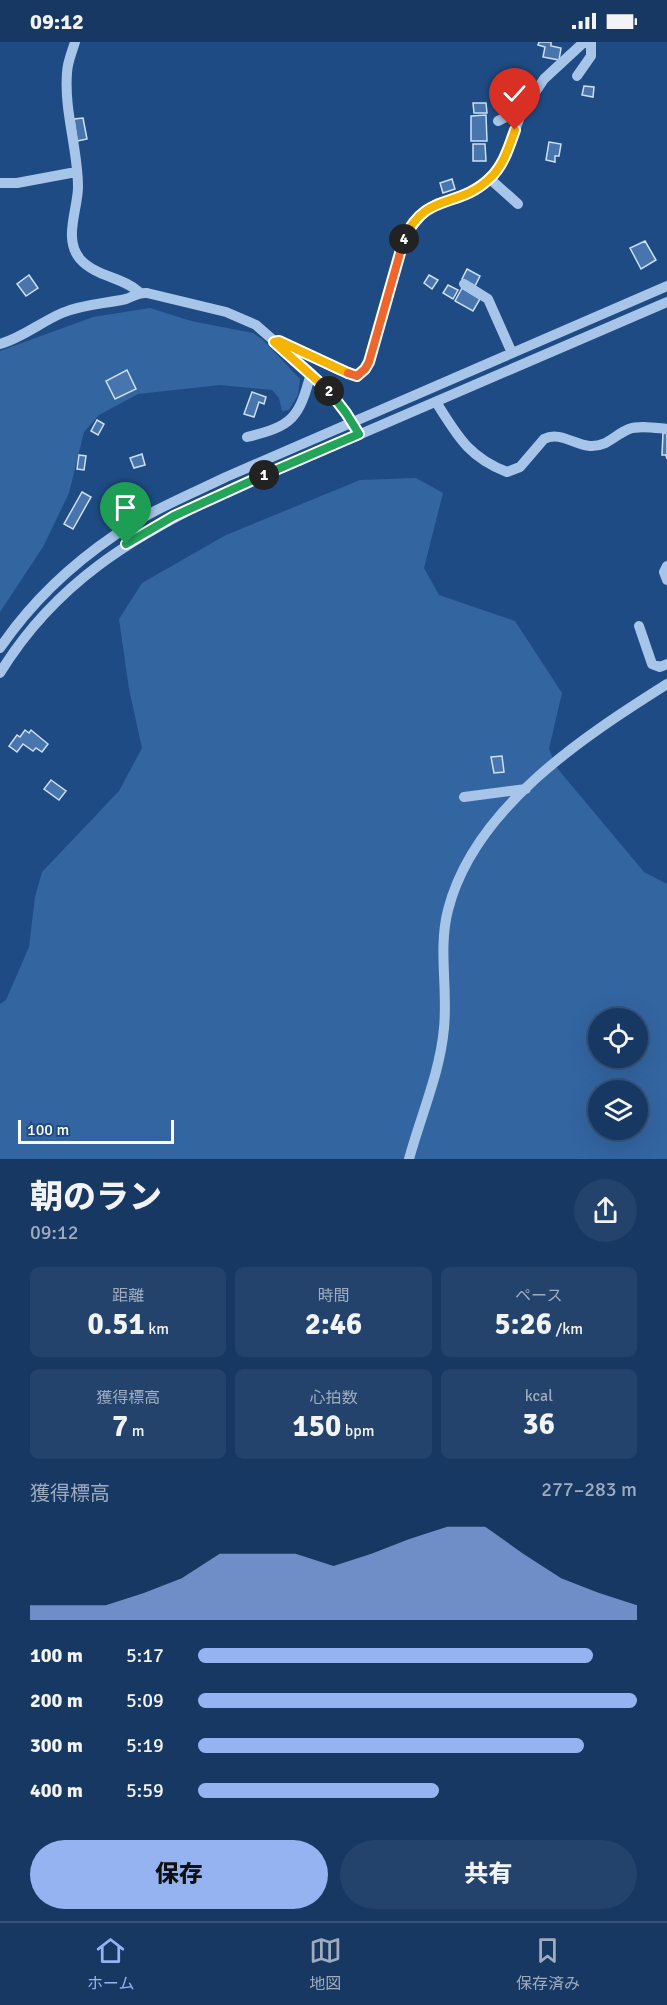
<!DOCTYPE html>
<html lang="ja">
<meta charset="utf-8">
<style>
body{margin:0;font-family:Signika,"Noto Sans JP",sans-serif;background:#24436c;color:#f1f3f6;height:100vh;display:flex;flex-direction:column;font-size:22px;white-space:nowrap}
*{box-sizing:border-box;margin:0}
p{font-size:20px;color:#9eacbe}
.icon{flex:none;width:33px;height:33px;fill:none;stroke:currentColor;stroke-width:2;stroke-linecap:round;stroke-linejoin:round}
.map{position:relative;height:1117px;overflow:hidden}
.drawer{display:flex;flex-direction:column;background:#173863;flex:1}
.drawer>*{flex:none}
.tools{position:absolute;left:588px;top:966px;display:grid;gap:12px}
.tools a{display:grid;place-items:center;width:60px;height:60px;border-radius:50%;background:#173863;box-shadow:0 6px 24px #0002,0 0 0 2px #365278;font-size:30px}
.scale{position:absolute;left:18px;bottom:15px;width:156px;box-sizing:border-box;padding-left:6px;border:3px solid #fff;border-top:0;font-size:16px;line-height:21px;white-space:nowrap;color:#fff;-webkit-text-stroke:4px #1f4b84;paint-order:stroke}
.pin{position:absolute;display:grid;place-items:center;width:51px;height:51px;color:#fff;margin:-62px -26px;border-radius:50% 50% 50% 0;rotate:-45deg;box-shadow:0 0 6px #0007}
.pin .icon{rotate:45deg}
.km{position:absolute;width:30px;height:30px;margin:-15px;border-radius:50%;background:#222;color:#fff;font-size:16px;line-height:30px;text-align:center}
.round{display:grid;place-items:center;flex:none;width:63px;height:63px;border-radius:32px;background:#24436c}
.head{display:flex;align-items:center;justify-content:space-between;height:102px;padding:0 30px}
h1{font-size:33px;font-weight:800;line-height:45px}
.stats{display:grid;grid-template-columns:repeat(3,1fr);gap:9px;height:102px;padding:6px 30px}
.stats div{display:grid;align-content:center;border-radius:9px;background:#24436c;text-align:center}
.stats b{font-size:30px;font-weight:800}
.stats small{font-size:16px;font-weight:400}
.stats p{font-size:16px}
.chart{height:168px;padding:12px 30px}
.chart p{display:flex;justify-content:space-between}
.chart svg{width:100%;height:108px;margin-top:6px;fill:#95b2f1;opacity:.7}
.primary-button{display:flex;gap:12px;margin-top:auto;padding:12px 30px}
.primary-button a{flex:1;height:69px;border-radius:36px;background:#95b2f1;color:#111;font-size:24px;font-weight:800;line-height:69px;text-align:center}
.primary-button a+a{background:#24436c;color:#f1f3f6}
ul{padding:0 30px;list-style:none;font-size:20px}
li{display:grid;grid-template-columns:96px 72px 1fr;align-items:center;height:45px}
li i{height:15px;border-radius:8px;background:#95b2f1}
.status{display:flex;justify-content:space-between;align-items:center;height:42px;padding:0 30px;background:#173863;direction:ltr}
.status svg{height:16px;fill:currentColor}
.tab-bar{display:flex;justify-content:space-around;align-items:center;height:84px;border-top:2px solid #365278;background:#173863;font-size:16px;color:#9eacbe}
.tab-bar a{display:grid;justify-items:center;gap:3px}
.tab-bar .selected{color:#95b2f1}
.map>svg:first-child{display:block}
.green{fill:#3365a1;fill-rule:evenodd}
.building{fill:#4875ad;stroke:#cbdff7;stroke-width:1.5}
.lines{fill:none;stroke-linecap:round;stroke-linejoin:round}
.minor{stroke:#a7c5e9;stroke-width:10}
.split-1-casing{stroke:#fff;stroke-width:12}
.split-2-casing{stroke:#fff;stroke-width:12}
.split-3-casing{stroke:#fff;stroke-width:12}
.split-4-casing{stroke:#fff;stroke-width:12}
.split-5-casing{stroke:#fff;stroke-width:12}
.split-1{stroke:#22a559;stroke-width:8}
.split-2{stroke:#22a559;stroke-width:8}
.split-3{stroke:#f5b400;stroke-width:8}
.split-4{stroke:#f0652b;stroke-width:8}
.split-5{stroke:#f5b400;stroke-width:8}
</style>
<div class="status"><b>09:12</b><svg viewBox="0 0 49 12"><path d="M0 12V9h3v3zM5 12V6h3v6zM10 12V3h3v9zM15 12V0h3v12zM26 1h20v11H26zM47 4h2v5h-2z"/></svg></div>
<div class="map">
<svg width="667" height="1117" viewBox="0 0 667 1117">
<rect width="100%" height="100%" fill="#1f4b84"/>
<path class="green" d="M150,266l41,13 62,12 9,6 38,40 -2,16 -9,15 -7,1 -3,-13 -7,-8 -52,-5 -82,9 -39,21 -15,17 -15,61 -26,54 -43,65v-261l93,-34z
M416,436l27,15 -19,75 15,27 76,26 47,72 -13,56 8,19 87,104 23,12v275h-667v-155l6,-4 23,-53 6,-50 7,-25 77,-81 23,-43 -13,-59 -10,-70 23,-36 84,-48 134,-55zM598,976h40v40h-40zM598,1048h40v40h-40z"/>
<path class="building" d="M539,0h12v4l10,2 -2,12 -16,-3 2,-10 -7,-2z
M584,44l10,1 -1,10 -11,-2z
M473,61h13l1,10h-13z
M486,73l1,26h-16v-25z
M83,76l4,21 -10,2 -3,-22z
M549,100l12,2 -2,12h-4v6l-9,-2z
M473,102h12l1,17h-13z
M452,137l3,10 -12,4 -3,-10z
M645,199l11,19 -15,9 -11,-21z
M467,227l13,7 -5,10 -13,-7z
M29,233l9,13 -12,8 -9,-12z
M429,233l9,5 -6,9 -8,-6z
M448,243l10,5 -5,9 -10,-6z
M462,246l18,11 -7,12 -18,-10z
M127,328l9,19 -21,10 -9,-18z
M252,350l14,5 -2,7 -5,-2 -5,15 -10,-3z
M97,378l7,4 -6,11 -7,-4z
M663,391h4v26l-1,-4h-4z
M142,412l3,11 -11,3 -4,-10z
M79,413l7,1 -2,14 -7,-1z
M82,450l9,5 -18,32 -9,-5z
M25,688l4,3 2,-3 17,14 -6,8 -6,-4 -3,3 -10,-7 -6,8 -8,-6 8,-11 3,2z
M502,714l2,16 -10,1 -3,-16z
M51,738l15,11 -7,9 -15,-11z"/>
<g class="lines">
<path class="minor" d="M75,0c-3,10 -8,21 -8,31 -3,39 11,76 11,114 0,22 -15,52 2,72 16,18 43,18 59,33
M577,34l14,-20v-14
M498,79l27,-14
M490,137l28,25
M0,141h17l59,-11
M464,242l24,15 24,54
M274,300l5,-1 60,29 18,6 8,-7 4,-7 30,-107 10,-25 17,-20 12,-7 21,-5 31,-19 15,-22 17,-46 10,-14 12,-18 40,-37
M0,302c22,-6 41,-22 62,-31 21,-9 42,-9 64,-14 8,-3 13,-7 21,-6l79,19 30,13 55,48 25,25 19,31
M436,360c21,33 32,55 71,70l13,-5 24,-28c16,-8 30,6 46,7 17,1 24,-11 39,-17 10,-4 27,-1 38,0
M247,395c46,-11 52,-19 64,-64
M667,524l-3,6 3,8
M639,584l13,38 8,3 7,-3
M0,606c30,-44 71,-83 115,-113 34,-24 74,-40 111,-58l441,-191
M0,631c55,-90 133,-137 226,-181l441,-190
M464,755l62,-8
M409,1117c12,-44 31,-86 35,-131 4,-40 -6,-79 4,-118 26,-102 135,-173 219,-226"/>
</g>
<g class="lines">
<g class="split-1-casing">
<path id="split-1" d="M126,502l48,-28 90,-41"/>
</g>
<g class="split-2-casing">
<path id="split-2" d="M264,433l95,-41 -13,-21 -17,-22"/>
</g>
<g class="split-3-casing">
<path id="split-3" d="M329,349l-55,-49 5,-1 69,32"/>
</g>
<g class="split-4-casing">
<path id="split-4" d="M348,331l9,3 8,-7 4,-7 35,-123"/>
</g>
<g class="split-5-casing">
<path id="split-5" d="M404,197c22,-48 54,-30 85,-60 14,-12 20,-32 26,-49"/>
</g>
<use href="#split-1" class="split-1"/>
<use href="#split-2" class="split-2"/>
<use href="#split-3" class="split-3"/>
<use href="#split-4" class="split-4"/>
<use href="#split-5" class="split-5"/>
</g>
</svg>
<div class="tools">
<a><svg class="icon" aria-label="locate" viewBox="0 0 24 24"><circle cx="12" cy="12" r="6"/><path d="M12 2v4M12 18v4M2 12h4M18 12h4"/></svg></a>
<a><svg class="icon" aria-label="layers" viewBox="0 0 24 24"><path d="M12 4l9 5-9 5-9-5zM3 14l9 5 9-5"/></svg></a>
</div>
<div class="scale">100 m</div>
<div class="pin" style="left:126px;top:502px;background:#1e9e55"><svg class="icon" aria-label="arrive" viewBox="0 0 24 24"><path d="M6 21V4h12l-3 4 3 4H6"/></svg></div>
<div class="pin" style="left:515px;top:88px;background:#d93025"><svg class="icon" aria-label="check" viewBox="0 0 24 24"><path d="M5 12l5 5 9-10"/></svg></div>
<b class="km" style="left:264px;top:433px">1</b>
<b class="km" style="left:329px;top:349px">2</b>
<b class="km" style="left:404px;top:197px">4</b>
</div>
<section class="drawer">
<div class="head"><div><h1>朝のラン</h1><p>09:12</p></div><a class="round"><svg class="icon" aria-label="share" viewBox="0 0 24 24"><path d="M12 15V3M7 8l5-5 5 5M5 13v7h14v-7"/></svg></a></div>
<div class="stats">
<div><p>距離</p><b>0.51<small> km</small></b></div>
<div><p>時間</p><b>2:46</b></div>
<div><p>ペース</p><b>5:26<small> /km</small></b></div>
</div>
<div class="stats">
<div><p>獲得標高</p><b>7<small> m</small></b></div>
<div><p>心拍数</p><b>150<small> bpm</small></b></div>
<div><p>kcal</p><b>36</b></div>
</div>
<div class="chart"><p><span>獲得標高</span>277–283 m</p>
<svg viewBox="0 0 160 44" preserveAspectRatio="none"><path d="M0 44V38L10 38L20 38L30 33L40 27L50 17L60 17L70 17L80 22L90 17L100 11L110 6L120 6L130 17L140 27L150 33L160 38V44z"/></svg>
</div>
<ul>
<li><b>100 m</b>5:17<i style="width:90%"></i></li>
<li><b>200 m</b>5:09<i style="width:100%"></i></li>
<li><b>300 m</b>5:19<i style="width:88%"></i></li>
<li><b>400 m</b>5:59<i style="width:55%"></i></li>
</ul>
<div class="primary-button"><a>保存</a><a>共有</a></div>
</section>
<nav class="tab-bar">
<a class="selected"><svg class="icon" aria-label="home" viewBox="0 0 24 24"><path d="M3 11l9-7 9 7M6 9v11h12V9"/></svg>ホーム</a>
<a><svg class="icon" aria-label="map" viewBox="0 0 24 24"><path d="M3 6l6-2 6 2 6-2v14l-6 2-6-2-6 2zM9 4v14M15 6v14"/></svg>地図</a>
<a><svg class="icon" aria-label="saved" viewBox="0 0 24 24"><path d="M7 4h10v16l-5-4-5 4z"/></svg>保存済み</a>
</nav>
